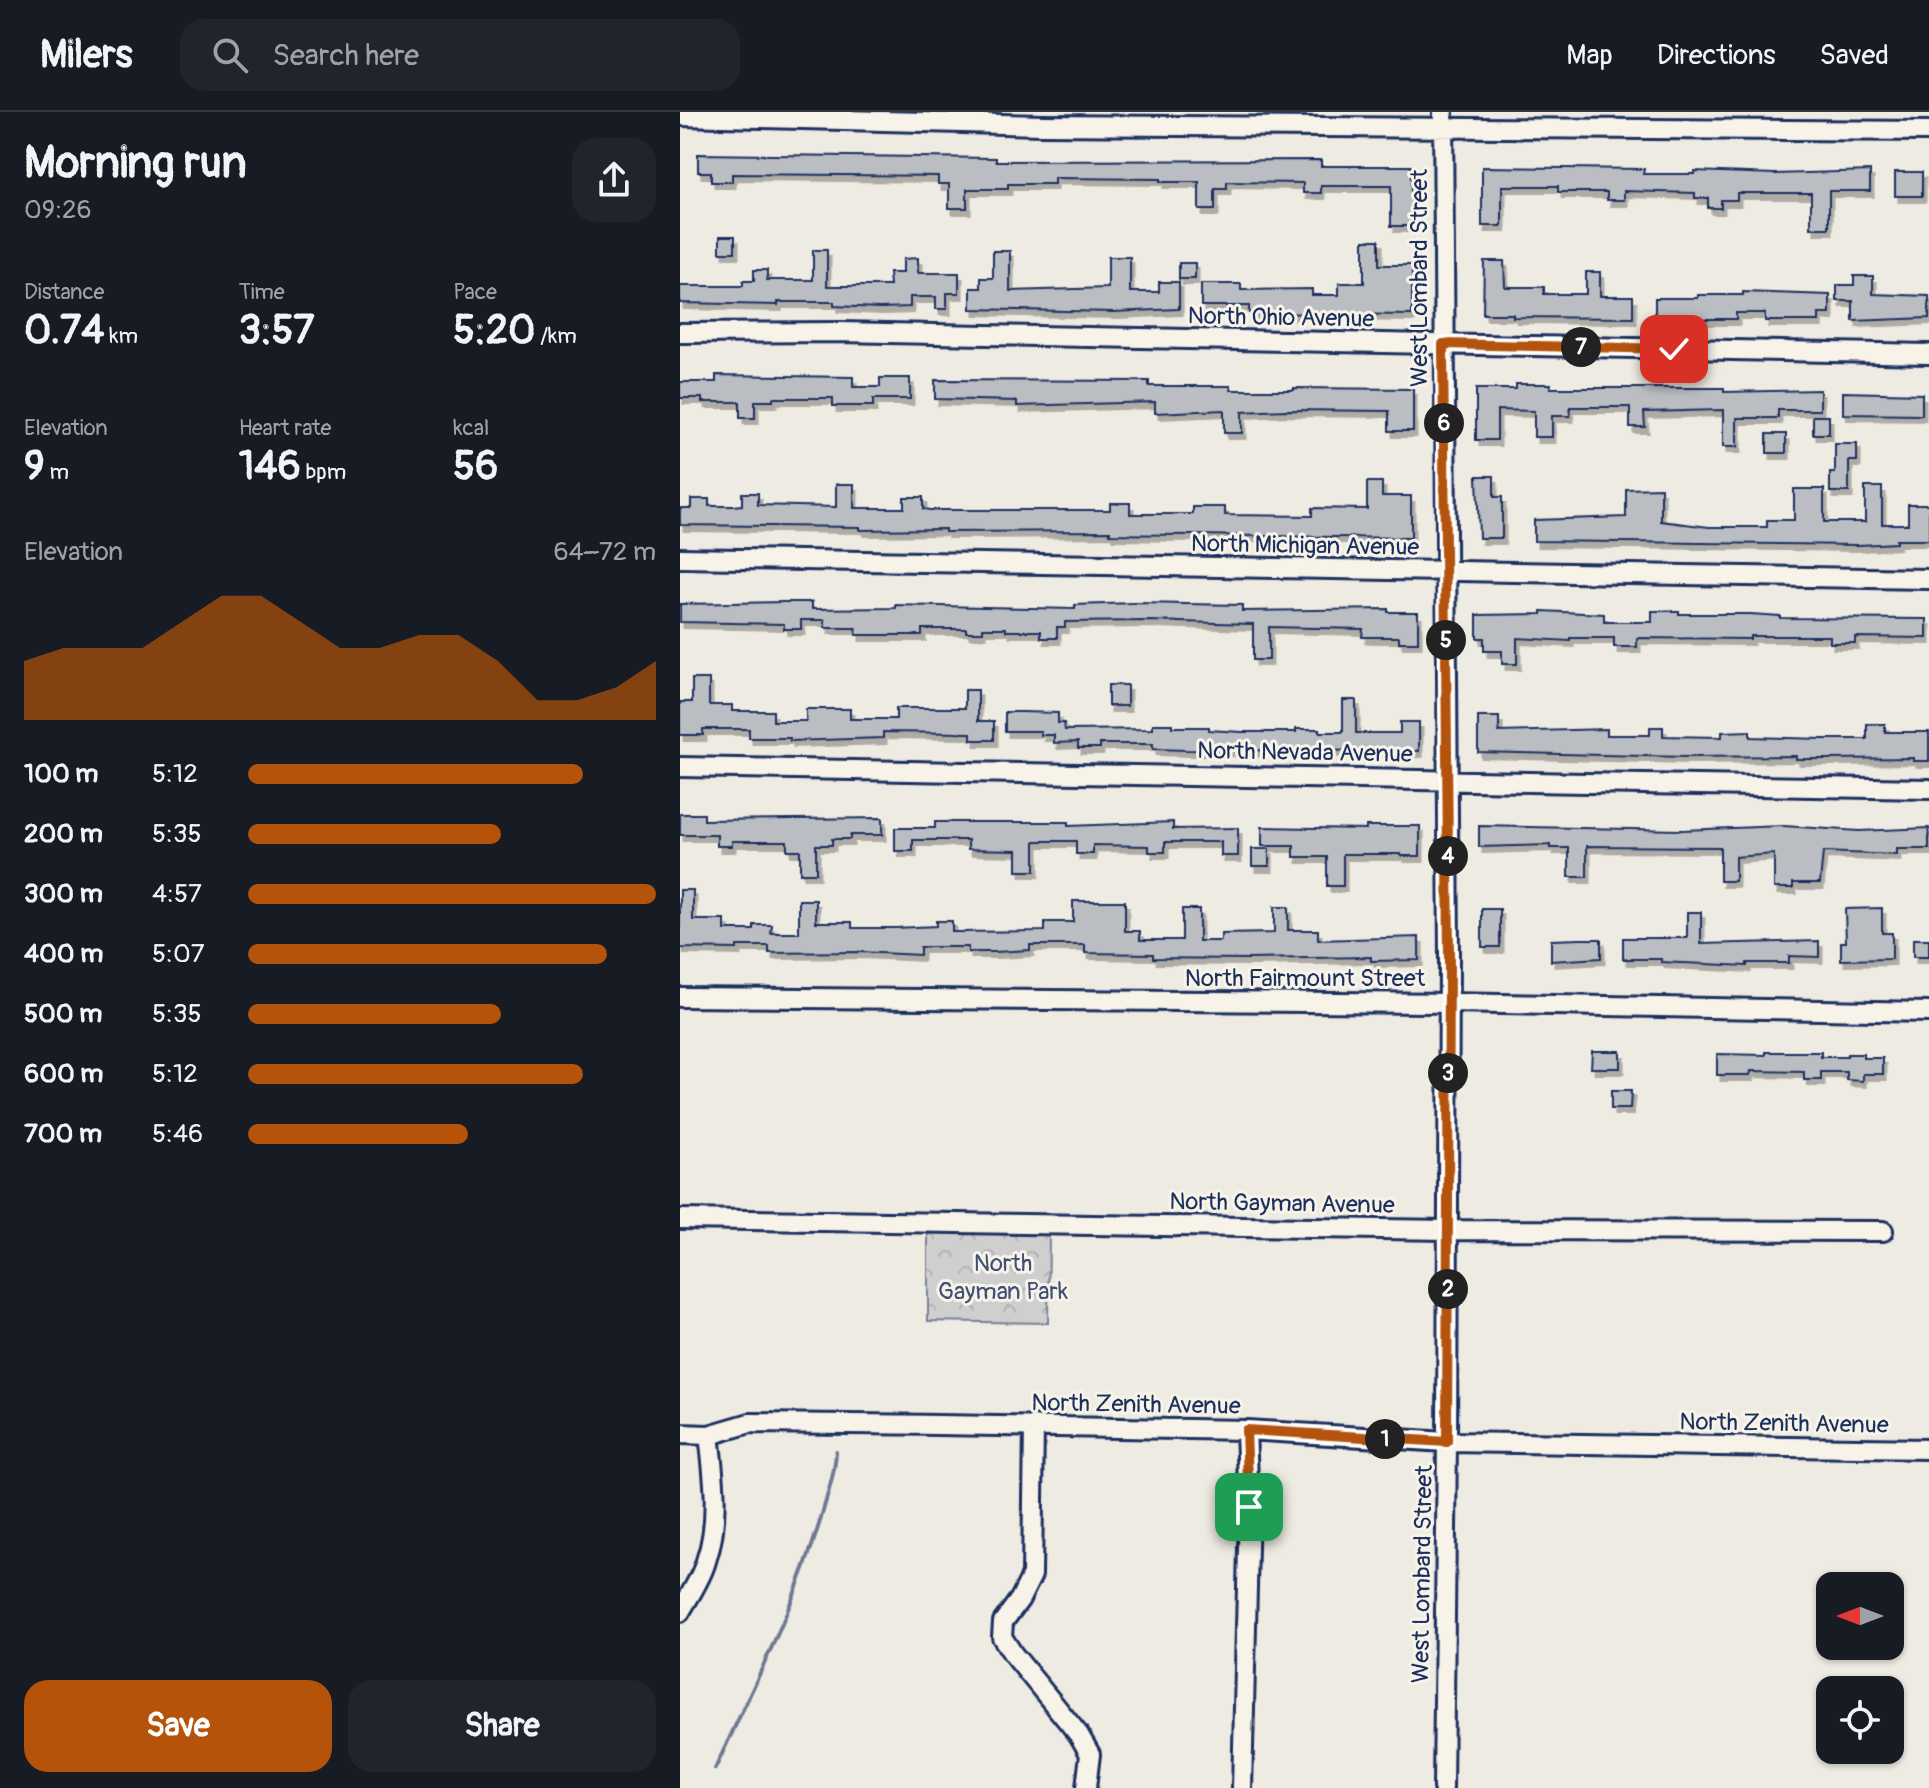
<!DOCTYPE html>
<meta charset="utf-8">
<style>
body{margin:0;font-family:Pangolin,sans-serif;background:#20242c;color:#f1f3f6;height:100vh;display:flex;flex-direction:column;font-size:30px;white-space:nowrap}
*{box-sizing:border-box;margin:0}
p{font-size:26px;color:#9ea1a6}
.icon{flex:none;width:44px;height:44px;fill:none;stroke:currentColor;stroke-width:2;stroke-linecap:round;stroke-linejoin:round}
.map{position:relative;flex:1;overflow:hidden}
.sheet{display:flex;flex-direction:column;background:#171b24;width:680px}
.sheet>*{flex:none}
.needle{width:52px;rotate:270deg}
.buttons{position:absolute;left:1136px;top:1460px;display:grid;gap:16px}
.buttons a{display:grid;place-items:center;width:88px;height:88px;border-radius:16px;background:#171b24;box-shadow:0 2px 6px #0004;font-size:40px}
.pin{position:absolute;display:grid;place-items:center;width:68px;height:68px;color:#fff;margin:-34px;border-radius:16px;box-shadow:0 4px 12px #0006}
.km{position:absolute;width:40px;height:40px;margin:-20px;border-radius:50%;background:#222;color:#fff;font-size:22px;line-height:40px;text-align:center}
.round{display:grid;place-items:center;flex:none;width:84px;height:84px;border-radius:24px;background:#20242c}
.head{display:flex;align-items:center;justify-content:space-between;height:136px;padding:0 24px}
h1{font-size:44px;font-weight:700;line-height:60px}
.stats{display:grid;grid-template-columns:repeat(3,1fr);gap:12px;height:136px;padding:8px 24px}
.stats div{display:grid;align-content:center}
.stats b{font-size:40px;font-weight:700}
.stats small{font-size:22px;font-weight:400}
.stats p{font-size:22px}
.chart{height:224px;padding:16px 24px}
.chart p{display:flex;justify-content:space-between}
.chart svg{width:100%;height:144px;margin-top:8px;fill:#b45309;opacity:.7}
.cta{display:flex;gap:16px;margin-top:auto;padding:16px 24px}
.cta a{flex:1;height:92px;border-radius:24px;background:#b45309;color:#fff;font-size:32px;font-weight:700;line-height:92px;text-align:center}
.cta a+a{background:#20242c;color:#f1f3f6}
ul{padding:0 24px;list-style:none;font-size:26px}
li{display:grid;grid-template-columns:128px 96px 1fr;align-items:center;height:60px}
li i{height:20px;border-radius:10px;background:#b45309}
header{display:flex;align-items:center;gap:48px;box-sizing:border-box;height:112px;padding:0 40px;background:#171b24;border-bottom:2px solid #363941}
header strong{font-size:38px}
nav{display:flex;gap:44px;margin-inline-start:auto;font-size:28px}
.search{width:560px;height:72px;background:#20242c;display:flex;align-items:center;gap:20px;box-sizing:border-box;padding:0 28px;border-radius:24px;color:#9ea1a6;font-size:30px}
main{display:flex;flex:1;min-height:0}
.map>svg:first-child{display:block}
.park{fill:url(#park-crowns);stroke:#757f96;stroke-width:2}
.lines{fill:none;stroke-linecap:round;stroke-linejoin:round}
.stream{stroke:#6e7992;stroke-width:4}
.building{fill:#babdc2;stroke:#1b2f5e;stroke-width:2;filter:url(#shadow)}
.minor-casing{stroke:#1b2f5e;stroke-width:24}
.minor{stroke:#f7f3e8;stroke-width:18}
.route-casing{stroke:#fff;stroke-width:16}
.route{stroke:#b45309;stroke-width:10}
.labels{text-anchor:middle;stroke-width:6;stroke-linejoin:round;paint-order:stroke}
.street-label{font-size:24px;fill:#1b2f5e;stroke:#f7f3e8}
.park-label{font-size:24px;fill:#3f4f75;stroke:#f7f3e8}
</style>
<header>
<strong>Milers</strong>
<div class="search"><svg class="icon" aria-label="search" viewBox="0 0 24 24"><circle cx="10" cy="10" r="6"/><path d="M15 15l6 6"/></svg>Search here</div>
<nav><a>Map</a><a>Directions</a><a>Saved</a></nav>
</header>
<main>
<section class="sheet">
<div class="head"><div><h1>Morning run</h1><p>09:26</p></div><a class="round"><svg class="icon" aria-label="share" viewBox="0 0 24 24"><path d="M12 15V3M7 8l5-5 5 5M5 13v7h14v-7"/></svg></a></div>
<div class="stats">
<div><p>Distance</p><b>0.74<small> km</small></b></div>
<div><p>Time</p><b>3:57</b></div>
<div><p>Pace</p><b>5:20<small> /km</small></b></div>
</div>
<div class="stats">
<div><p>Elevation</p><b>9<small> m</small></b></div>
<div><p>Heart rate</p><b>146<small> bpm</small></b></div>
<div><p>kcal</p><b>56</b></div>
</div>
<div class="chart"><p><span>Elevation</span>64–72 m</p>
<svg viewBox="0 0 160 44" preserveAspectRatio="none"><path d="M0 44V26L10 22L20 22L30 22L40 14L50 6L60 6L70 14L80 22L90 22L100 18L110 18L120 26L130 38L140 38L150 34L160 26V44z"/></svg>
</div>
<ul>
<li><b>100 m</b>5:12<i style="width:82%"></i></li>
<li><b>200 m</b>5:35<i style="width:62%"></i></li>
<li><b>300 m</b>4:57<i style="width:100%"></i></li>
<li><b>400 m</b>5:07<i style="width:88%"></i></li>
<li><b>500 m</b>5:35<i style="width:62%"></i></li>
<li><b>600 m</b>5:12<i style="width:82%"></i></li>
<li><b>700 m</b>5:46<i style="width:54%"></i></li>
</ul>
<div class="cta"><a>Save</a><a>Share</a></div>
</section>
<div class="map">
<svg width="1249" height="1676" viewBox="0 0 1249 1676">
<defs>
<pattern id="park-crowns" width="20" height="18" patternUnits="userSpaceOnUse" patternTransform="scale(2)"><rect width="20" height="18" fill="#cfcfcf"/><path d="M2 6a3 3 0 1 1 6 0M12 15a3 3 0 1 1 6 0" fill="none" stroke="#b1b2b4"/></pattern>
<filter id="shadow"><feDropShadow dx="3.5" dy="6" stdDeviation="0" flood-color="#0004"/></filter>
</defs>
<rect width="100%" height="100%" fill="#eeebe2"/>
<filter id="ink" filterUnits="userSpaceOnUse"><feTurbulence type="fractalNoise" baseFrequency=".0125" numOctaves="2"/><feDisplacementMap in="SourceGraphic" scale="16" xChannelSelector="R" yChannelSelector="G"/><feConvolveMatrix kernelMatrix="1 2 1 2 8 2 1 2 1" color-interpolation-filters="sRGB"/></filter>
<g filter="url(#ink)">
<path class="park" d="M248,1116l121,5 -1,90 -120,-2z"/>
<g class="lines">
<path class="stream" d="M35,1657c38,-82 80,-164 106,-251 6,-22 14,-44 15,-67"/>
</g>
<path class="building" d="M18,42l298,4v3l325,-1v6h90v60h-20v-40h-70v7h-18v-10l-76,-1v7h-12v21h-16v-28h-39v-3l-106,-1v6h-46v5h-41v19h-18v-24h-11v-8l-206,-2v8h-21v-10h-13z
M802,55l162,2 -1,5h52v-3l80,3 95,-3v20h-41v37h-18v-35h-74v7h-16v8h-13v-10h-13v-5l-71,-2v9h-17v-8h-49v-6h-56v40h-20z
M1215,60h27v24h-27z
M40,124h15v16h-15z
M684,128h15v25h33v50l-163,-2v-7h-48v-22h40v6l71,-1v6h27v-12h25z
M133,138h14v36h63l-1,-13h14v-14l15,-1v15h41v20h-12v16h-11v-12h-26v10l-30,1 -46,-2v-4h-56v3l-98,-2v-17h63v-5h11v-11h13v10h46z
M313,139h17v40l98,-3v-31h22v35h29v-10h20v27l-65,3 -143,-3v-21h10v-10h12z
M804,149h20l1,26h39v7h42v-22h14v24h33v22l-120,-1v-3h-30z
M499,151h16v16h-16z
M1174,164h19v18l56,2v22l-76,3v-20h-16v-16h17z
M1063,180l87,3v19h-11v7h-54v-8h-29v6h-81v-21h43v-3h45z
M36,263l137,2v10h27v-9h30v21h-37v7h-40v-8h-60v3h-18v17h-15v-16h-38v-4h-22v-16h36z
M255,268l214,1v5h82v4h63v-2l119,1v42h-24v-20l-103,-1 -44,2v21h-18v-23l-69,3v-11l-138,4v-5l-82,-2z
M836,272h35l-1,4h174v4l96,-2v20h-42v8h-41v29h-14v-37l-79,2 1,15h-15v-20h-60v9h-18v21h-18v-26l-37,-1v30h-21v-51h40z
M1163,280l79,2v21l-79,-1z
M1133,304h16v18h-16z
M1087,322h19v19h-19z
M1155,332h22v17h-8v31h-19v-19h5z
M797,364h17v21h8v41h-23z
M687,370h15v14h29v42l-301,-4v-3l-165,1v-3l-85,1v-3l-180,-2v-17h11v-9h18v7h24l9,-1v-12h16v12l78,2v-23h18v24h50v-11h19v12l7,1h180v-7h20v11h63v-7h32v8l87,1v-8l55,1z
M1185,375h17v37h26v-20h21v36h-33v3l-37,2 -325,-4v-21l92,-3v-28l35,-1v33l48,6h58v-7h27v-31h30v33h41z
M104,490h28v7l84,-1v-3l179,4v-4l60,-2 107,2v6l146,-2v3h30v30h-19v-5h-37l1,-8 -94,-2v33h-16v-36l-105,-3 -83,1v5h-8v11h-16v-7h-35v-3h-23v4h-17v-3h-44v6h-66v-7h-31v-8h-24v9h-17v-5l-104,-2v-18z
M862,499l62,3v8h48v-11h27v3h71l30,2v2l147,1v19l-72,-1v6h-25v-7h-80v3l-113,-1v9h-23v-9h-44v3l-53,-3v26h-15v-13h-18v-13h-7v-23l65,-1z
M12,567h17v26h23v6h41v10h33v-12h44v10h46v-11h69v-18h13v31h16v19h-23v-7l-88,-1v6l-93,3v-3h-41v-9h-46v6h-23v-33h12z
M428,573h19v21h-19z
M663,588h13v33h44v-11h19v29l-233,-1 -33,-1v-5h-53v4h-22v-6l-24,1v-8h-13v-4h-36v-19h17l36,1v10h6l1,7 88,-1v-5h19v3h37v3l33,2h54v-3h23v3h24z
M798,605h21v15l108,-3v6h43v-8h13v9l59,1v-5l28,-1v6l73,2h44v-15h18v8h44v29h-16v-3l-81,1h-36v-3l-108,1 -210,-5z
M0,702h24v6l178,-2v17h-32v4h-18v6h-16v28h-16v-23h-13v-9h-55v5h-15v-11h-37z
M255,710h133v4l105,-4v7l65,-1v28h-17v-14h-56v10h-16v-6l-56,-1v9h-17v-13h-41v30h-18v-21l-49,-1v-9h-55v11h-18v-23h40z
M686,714h54v30h-19v-2h-58v32h-16v-29h-33v-11h-32v-19l104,2z
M799,714l202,4 103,-4 75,5 70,-3v21h-32v6l-74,-3 -3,31h-27v5h-19v-34l-39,3v24h-15v-34l-133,-1v31h-18v-29h-19v-3l-71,2z
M572,737h17v17h-17z
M0,778h13v30h32v10h29v-5h18l-1,8h28v-33h17v22h36v6h44l40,-2v-5h16v11h7l86,-1v-9h28v-21h52v30h15v9h42v-31h17v32h22v-7l53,-1v-26h14v23h30v10l101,-3v23l-48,1v-4l-123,2 -95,-1v-4l-68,-1v-8h-55v5l-35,2h-27v-5h-48v8l-61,-3 -90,1v-7h-32v3l-57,-1z
M1202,796v25h10v26l-51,1v-18h5l-1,-33z
M802,797h18v38h-18z
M1007,800h14v32l118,-3v16l-30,-1v7h-42v3l-86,-4v-3h-38v-21h64z
M900,827h21v19l-50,3v-21z
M1233,827h16v18h-16z
M912,939h28v17h-29z
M1086,940h55v5h26v-3h16v4h20v16h-20v7l-16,-1v-8h-26v8h-17v-8l-53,-1 -1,4h-33v-21l49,1z
M931,979h20l-1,18h-19z"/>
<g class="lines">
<g class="minor-casing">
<path id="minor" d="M0,4l362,9 887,6
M0,221l160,-1 1089,22
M0,446l1249,21
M0,655l1249,22
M0,885l768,6 481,9
M0,1107l768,11 435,1
M354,1314l-2,149 -12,24 -17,23 -1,15 11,17 66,81 11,19 -4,34
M0,1322l29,1 41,-12 188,2 308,5 201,12 482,7
M0,1500c9,-16 21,-33 26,-51 14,-40 8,-85 3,-126
M562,1676l7,-281 -3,-77
M763,1676l4,-346 2,-486 -6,-844"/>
</g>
<use href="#minor" class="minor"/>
</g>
</g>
<g class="lines" filter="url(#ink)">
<g class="route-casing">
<path id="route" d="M569,1395l-3,-77 201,12 2,-486 -6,-612 231,5"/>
</g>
<use href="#route" class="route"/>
</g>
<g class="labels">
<g class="street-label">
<text transform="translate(739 166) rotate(-90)" y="8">West Lombard Street</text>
<text transform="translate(601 205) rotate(1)" y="8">North Ohio Avenue</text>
<text transform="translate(625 433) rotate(1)" y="8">North Michigan Avenue</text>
<text transform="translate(625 640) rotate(1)" y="8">North Nevada Avenue</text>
<text x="625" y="874">North Fairmount Street</text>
<text transform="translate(602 1091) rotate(1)" y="8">North Gayman Avenue</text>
<text transform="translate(456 1292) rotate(1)" y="8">North Zenith Avenue</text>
<text transform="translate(1104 1311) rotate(1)" y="8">North Zenith Avenue</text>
<text transform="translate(742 1462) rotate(-89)" y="8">West Lombard Street</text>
</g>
<g class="park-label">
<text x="323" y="1159">North<tspan x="323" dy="28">Gayman Park</tspan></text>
</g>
</g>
</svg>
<div class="buttons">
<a><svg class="needle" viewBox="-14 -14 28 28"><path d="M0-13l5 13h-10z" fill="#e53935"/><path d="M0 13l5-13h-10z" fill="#9ea1a6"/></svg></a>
<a><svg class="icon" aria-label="locate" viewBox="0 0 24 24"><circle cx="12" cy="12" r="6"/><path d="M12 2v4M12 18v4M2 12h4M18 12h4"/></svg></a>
</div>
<div class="pin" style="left:569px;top:1395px;background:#1e9e55"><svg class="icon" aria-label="arrive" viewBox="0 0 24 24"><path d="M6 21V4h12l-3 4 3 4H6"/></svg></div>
<div class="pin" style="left:994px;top:237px;background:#d93025"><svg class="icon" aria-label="check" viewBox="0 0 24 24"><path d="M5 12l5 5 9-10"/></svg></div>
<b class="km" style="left:705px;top:1327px">1</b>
<b class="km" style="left:768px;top:1177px">2</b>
<b class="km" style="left:768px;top:961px">3</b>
<b class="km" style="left:768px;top:744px">4</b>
<b class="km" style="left:766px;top:528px">5</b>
<b class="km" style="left:764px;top:311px">6</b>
<b class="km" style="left:901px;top:235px">7</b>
</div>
</main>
